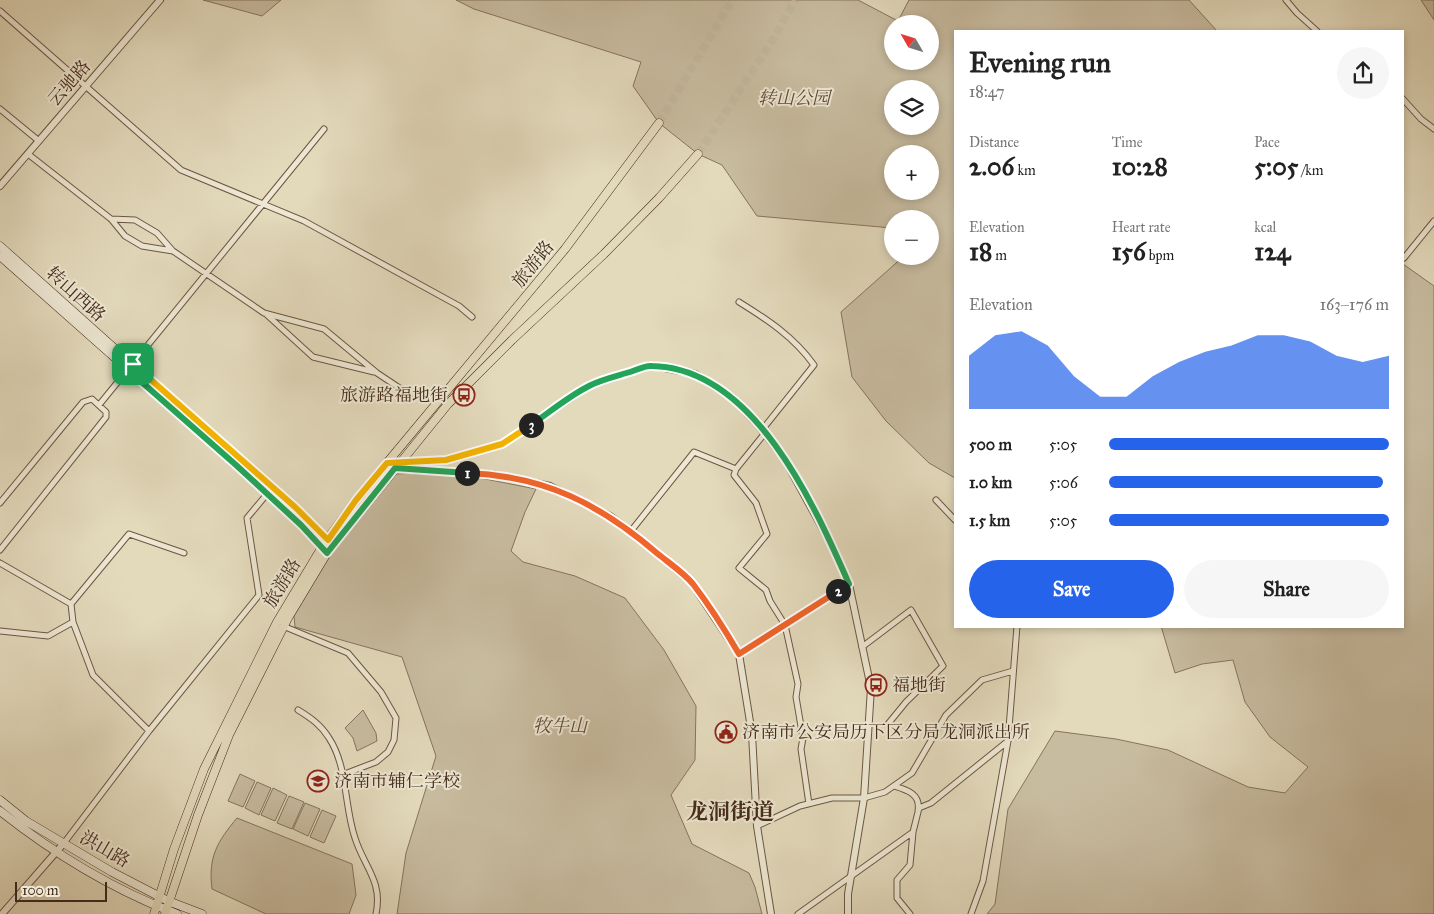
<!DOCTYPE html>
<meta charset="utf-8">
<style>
body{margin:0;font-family:"IM FELL Great Primer","Noto Serif SC",serif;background:#f6f6f6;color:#222;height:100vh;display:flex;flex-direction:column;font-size:19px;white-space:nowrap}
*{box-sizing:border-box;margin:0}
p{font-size:16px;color:#767676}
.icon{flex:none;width:28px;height:28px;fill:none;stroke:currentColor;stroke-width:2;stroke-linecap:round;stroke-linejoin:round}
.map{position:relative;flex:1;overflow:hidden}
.sheet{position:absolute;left:954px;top:30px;width:450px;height:598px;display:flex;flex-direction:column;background:#fff;border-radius:0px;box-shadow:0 2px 8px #0003}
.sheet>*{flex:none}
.needle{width:32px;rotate:309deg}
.fabs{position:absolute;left:884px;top:15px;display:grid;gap:10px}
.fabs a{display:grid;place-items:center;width:55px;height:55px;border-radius:50%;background:#fff;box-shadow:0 2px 8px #0003;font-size:25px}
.scale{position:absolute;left:15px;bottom:12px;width:92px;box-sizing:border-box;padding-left:5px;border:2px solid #442b1a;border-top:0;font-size:14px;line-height:18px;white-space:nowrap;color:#442b1a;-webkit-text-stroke:4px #ede7d3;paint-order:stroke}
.pin{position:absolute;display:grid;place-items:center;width:42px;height:42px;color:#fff;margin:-21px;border-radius:10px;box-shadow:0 2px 8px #0006}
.km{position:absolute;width:25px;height:25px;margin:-12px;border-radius:50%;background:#222;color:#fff;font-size:14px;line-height:25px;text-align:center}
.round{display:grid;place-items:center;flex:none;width:52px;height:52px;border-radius:26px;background:#f6f6f6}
.headline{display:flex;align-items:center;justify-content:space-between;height:85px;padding:0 15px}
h1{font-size:28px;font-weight:700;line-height:38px}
.stats{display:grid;grid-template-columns:repeat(3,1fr);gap:8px;height:85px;padding:5px 15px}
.stats div{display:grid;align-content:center}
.stats b{font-size:25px;font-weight:700}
.stats small{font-size:14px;font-weight:400}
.stats p{font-size:14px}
.chart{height:140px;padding:10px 15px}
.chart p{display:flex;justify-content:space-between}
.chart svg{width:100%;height:90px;margin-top:5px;fill:#2563eb;opacity:.7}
.button{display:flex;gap:10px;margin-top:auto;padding:10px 15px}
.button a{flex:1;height:58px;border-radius:30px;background:#2563eb;color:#fff;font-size:20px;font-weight:700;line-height:58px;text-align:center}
.button a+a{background:#f6f6f6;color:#222}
ul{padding:0 15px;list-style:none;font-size:16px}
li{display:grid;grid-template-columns:80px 60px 1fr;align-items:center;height:38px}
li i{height:12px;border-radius:6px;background:#2563eb}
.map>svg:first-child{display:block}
.green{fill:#c8bca0;stroke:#86745d;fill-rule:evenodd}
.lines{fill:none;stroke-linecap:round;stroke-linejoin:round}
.primary-tunnel{stroke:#c3b79c;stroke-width:8;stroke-dasharray:8 4;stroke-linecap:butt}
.minor-casing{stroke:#6c5742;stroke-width:7}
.tertiary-casing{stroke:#6c5742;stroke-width:8}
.secondary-casing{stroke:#442b1a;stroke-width:9}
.primary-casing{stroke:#442b1a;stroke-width:9}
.minor{stroke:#ede7d3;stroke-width:5}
.tertiary{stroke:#ede7d3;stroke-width:6}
.secondary{stroke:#ede7d3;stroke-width:8}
.primary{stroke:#e3dabc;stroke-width:8}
.split-1-casing{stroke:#fff;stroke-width:10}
.split-2-casing{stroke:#fff;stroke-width:10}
.split-3-casing{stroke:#fff;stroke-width:10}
.split-4-casing{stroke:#fff;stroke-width:10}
.split-1{stroke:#22a559;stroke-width:6}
.split-2{stroke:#f0652b;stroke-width:6}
.split-3{stroke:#22a559;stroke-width:6}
.split-4{stroke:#f5b400;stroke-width:6}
.labels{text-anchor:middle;stroke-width:4;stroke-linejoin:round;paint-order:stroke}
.street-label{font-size:18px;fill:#442b1a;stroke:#ede7d3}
.park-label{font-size:18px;font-style:italic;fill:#5e4835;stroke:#ede7d3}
.poi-label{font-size:18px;fill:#442b1a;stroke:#ede7d3;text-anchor:start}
.district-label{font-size:22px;font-weight:bold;fill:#442b1a;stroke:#ede7d3}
</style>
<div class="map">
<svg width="1434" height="914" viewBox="0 0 1434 914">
<rect width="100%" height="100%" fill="#e3dabc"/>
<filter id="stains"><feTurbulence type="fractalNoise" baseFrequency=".004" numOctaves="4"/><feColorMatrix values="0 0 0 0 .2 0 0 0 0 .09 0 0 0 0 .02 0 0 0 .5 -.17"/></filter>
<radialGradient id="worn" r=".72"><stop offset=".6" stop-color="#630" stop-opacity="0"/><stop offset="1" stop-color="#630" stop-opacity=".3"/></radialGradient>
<path class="green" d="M203,0h78l-19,16z
M456,0h402l40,21 11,-21h280l28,31h-262v447l-26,-15 -43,-42 -34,-44 -11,-65 63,-56h26v-37h-38v9l-135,-12 -35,-51 -24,-11 -39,-31 -26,-37 8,-24 -167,-53zM892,24h38v37h-38zM892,89h38v37h-38zM892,154h38v37h-38z
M1421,0h13v20z
M1403,264l31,22v628h-447l8,-10 13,-95 47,-78 61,8 52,11 80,37 37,6 23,-26 -38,-30 -25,-35 -12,-42 -31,4 -27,9 -14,-47h241z
M421,473l49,3 66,13 -11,23 -14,39 12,11 52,14 50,22 39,52 32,56 -1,54 -24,35 21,49 57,29 6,14 7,27h-365l9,-61 30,-97 -34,-99 -107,-30 -1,-11 40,-67 60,-75z
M363,710l13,23 1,8 -20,10 -4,-13 -8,-10z
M240,774l15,7 -12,26 -15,-6z
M257,782l14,6 -12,27 -14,-7z
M273,788l14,7 -12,26 -14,-6z
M289,796l15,6 -12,27 -15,-6z
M305,803l15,6 -12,27 -15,-7z
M322,810l14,6 -12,27 -14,-6z
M237,818l115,46 4,31 -7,19h-83l-54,-25c-4,-32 5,-47 25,-71z"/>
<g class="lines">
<path class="primary-tunnel" d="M659,123l73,-123
M698,154l76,-116 21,-38"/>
<g class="minor-casing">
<path id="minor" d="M1286,0l11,13 20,18
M0,11l181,159 123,51 155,85 13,11
M1402,98l19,21 13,10
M0,109l39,32
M28,154l83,65 14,17 17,10 31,5 91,62 60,16 53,44 33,22
M111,219l24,1 22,13 15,17
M1404,258l30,-37
M739,302c29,18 55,35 75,63l-52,65
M266,314l47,43 61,15
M99,405l225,-276
M736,469l-2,6 22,28 11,31 -28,34 27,22 4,11 15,24 13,59 -2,13 7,41 -2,11 8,55
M936,500l19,20
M0,503l83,-101 9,-3 14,13v5l-106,133
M631,531l63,-79 42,17 29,-36
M0,563l71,41
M73,622l-2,-18 58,-70 55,19
M283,626l65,27 33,39 15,26 -2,22 -6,12 -12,10 -34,13
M0,631l48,5 25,-14 20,53 56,56
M862,647l49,-37 32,56 -37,36 -18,22
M739,654l110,-70
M298,710c13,8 23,15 31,28 19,29 15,68 26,100 9,29 28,43 21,76
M894,786c13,4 27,8 24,25
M757,826l43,-20 32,-8h32l21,-6 27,-19 34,-58 36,-35 31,-9
M64,843l85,-112 110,-136 -12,-77 20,-24
M798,914l115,-82 6,-24 12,-5 77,-62
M910,914l-13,-16v-18l13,-15 3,-33
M971,914l12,-33 25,-140 9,-115"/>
</g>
<g class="tertiary-casing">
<path id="tertiary" d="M0,186l160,-186
M387,463l59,-3 56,-16 88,-59 60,-20 45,9 38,24 25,27 26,33 46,84 19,42 22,104 -7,110 -16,96v20
M394,467l19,3 79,4 58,12 60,30 24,18 57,48 48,72 13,80 5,92 14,88
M2,914l62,-71"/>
</g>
<g class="secondary-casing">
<path id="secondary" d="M0,246l332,297
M0,256l236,209 65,60 25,27
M0,800l26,21 86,51 56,29 34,13
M0,811c53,42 114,79 177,103"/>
</g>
<g class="primary-casing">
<path id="primary" d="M154,914l20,-65 30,-80 73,-147 45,-75 34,-47 209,-251 94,-126
M165,914l33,-99 31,-80 59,-117 39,-65 121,-149 64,-64 92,-86 55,-56 39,-44"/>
</g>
<use href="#minor" class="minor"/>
<use href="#tertiary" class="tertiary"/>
<use href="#secondary" class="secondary"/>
<use href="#primary" class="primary"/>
</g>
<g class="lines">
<g class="split-1-casing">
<path id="split-1" d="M133,364l-5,6 108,95 65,60 26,28 68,-85 72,5"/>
</g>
<g class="split-2-casing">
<path id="split-2" d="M467,473c78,3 133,31 191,81 11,9 26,19 35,30 16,21 32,46 46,70l99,-63"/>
</g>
<g class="split-3-casing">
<path id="split-3" d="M531,425c19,-13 39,-30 60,-40 12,-6 26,-9 39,-13 7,-2 15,-7 22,-6 102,2 162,138 197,218l-11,7"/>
</g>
<g class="split-4-casing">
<path id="split-4" d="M133,364l162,143 33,33 28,-40 31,-37 59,-3 56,-16 29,-19"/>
</g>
<use href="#split-1" class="split-1"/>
<use href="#split-2" class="split-2"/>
<use href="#split-3" class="split-3"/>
<use href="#split-4" class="split-4"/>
</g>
<defs>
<g id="bus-ring" transform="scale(1.125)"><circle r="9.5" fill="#ede7d3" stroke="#8f2418" stroke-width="1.5"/><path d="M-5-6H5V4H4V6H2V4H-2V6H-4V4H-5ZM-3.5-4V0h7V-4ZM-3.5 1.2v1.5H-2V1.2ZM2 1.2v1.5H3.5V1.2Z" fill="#8f2418"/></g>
<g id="civic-ring" transform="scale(1.125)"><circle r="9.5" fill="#ede7d3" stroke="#8f2418" stroke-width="1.5"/><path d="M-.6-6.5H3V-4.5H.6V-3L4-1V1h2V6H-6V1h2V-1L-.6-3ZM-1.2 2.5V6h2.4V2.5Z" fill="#8f2418"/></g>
<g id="school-ring" transform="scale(1.125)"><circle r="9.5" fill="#ede7d3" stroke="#8f2418" stroke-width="1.5"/><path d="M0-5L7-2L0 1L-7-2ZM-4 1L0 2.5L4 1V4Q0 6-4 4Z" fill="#8f2418"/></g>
</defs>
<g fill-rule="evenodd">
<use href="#bus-ring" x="464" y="395"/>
<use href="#bus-ring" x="876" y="685"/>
<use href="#civic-ring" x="726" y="732"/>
<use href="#school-ring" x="318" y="781"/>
</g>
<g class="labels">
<g class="street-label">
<text transform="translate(69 83) rotate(-49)" y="6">云驰路</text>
<text transform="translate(533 264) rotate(-51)" y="6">旅游路</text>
<text transform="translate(76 294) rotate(42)" y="6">转山西路</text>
<text transform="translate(282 583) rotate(-59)" y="6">旅游路</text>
<text transform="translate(105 849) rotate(30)" y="6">洪山路</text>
</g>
<g class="park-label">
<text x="794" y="104">转山公园</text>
<text x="560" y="732">牧牛山</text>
</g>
<g class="poi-label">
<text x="448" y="401" text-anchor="end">旅游路福地街</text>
<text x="892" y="691">福地街</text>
<text x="742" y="738">济南市公安局历下区分局龙洞派出所</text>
<text x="334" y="787">济南市辅仁学校</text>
</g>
<g class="district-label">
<text x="730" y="819">龙洞街道</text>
</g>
</g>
<rect width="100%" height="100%" filter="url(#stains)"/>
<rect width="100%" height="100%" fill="url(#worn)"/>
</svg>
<div class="fabs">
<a><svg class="needle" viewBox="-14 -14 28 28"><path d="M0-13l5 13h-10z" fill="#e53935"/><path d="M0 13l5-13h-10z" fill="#767676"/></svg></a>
<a><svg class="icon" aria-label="layers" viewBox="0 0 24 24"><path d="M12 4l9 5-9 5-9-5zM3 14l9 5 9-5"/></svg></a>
<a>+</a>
<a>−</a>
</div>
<div class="scale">100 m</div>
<div class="pin" style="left:133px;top:364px;background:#1e9e55"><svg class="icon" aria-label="arrive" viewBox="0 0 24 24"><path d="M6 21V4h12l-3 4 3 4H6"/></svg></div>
<b class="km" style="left:467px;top:473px">1</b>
<b class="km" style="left:838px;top:591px">2</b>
<b class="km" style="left:531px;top:425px">3</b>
<section class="sheet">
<div class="headline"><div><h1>Evening run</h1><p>18:47</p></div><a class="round"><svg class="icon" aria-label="share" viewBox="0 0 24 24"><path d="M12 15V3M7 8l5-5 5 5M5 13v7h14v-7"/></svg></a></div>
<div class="stats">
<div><p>Distance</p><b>2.06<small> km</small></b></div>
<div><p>Time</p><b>10:28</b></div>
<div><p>Pace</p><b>5:05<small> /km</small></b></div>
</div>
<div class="stats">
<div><p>Elevation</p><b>18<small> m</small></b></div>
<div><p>Heart rate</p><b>156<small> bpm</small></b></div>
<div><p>kcal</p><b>124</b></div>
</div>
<div class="chart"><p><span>Elevation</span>163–176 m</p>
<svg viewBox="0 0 160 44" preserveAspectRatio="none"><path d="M0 44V18L10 8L20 6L30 13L40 28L50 38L60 38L70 28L80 21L90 16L100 13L110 8L120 8L130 11L140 18L150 21L160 18V44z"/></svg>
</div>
<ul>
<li><b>500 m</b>5:05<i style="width:100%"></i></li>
<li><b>1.0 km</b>5:06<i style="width:98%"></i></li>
<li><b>1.5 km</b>5:05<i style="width:100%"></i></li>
</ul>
<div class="button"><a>Save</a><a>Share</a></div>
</section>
</div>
